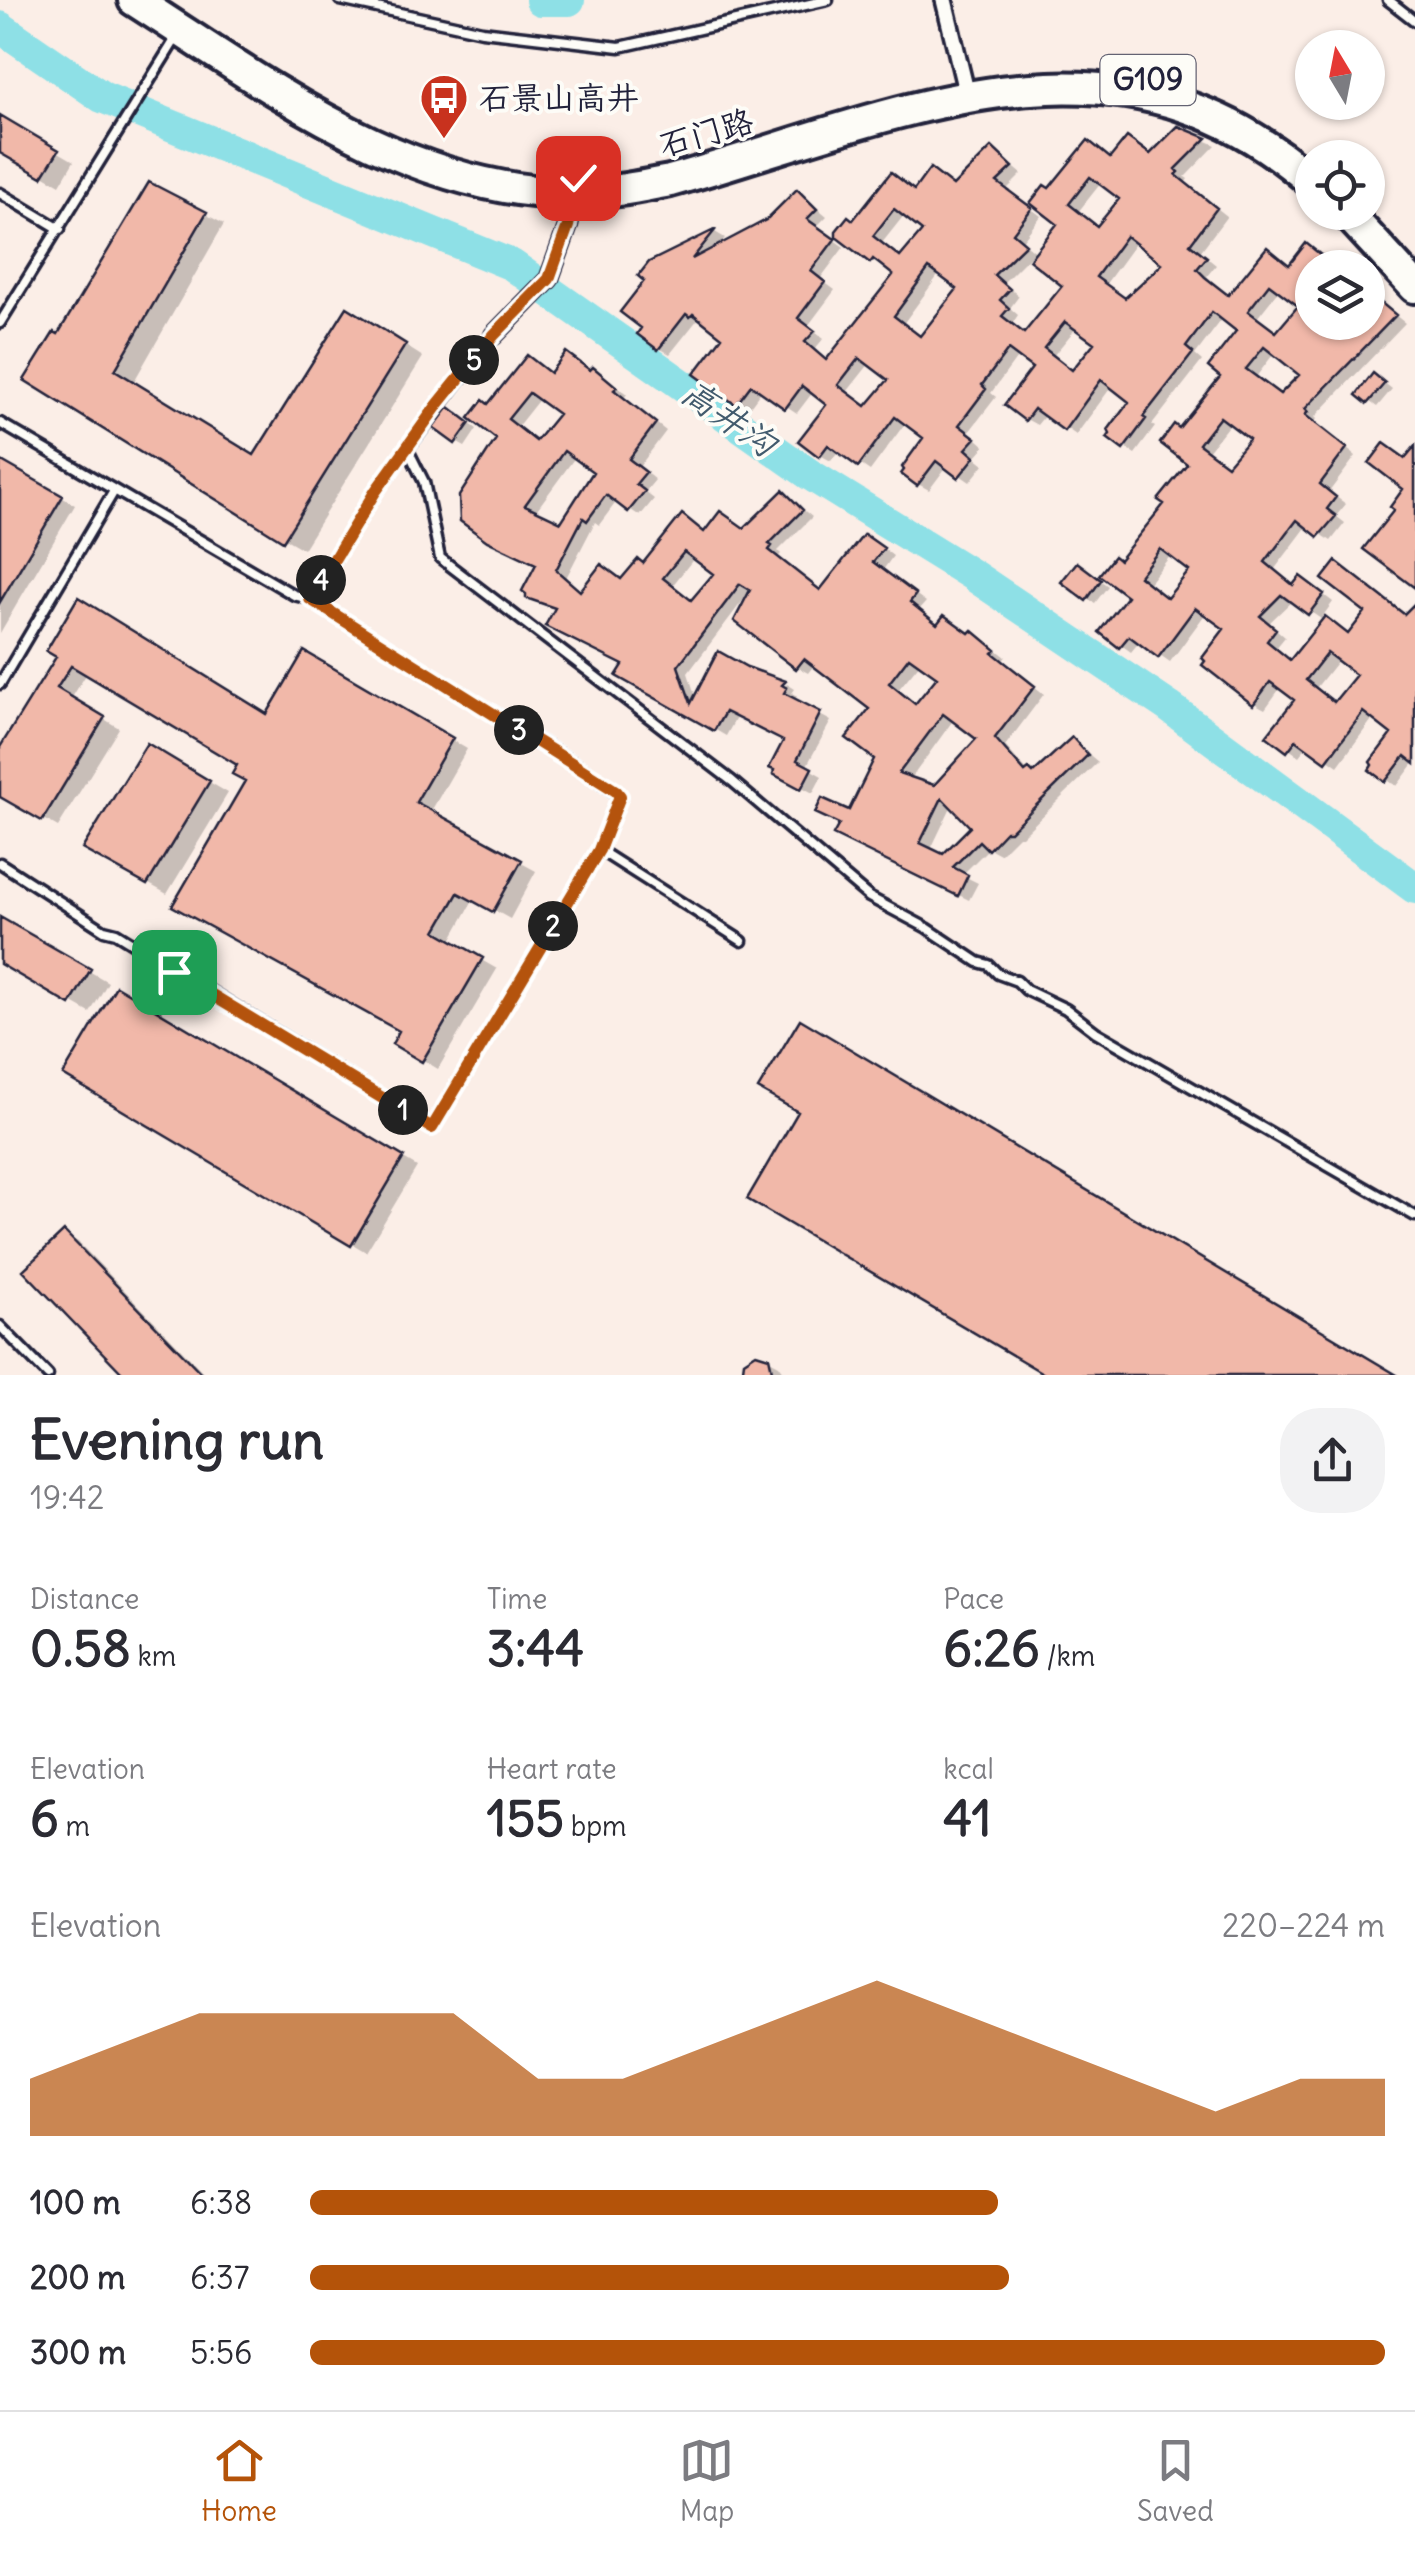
<!DOCTYPE html>
<meta charset="utf-8">
<style>
body{margin:0;font-family:Delius,"LXGW WenKai TC",sans-serif;background:#f2f2f3;color:#2b2b33;height:100vh;display:flex;flex-direction:column;font-size:38px;white-space:nowrap}
*{box-sizing:border-box;margin:0}
p{font-size:32px;color:#7c7c81}
.icon{flex:none;width:55px;height:55px;fill:none;stroke:currentColor;stroke-width:2;stroke-linecap:round;stroke-linejoin:round}
.map{position:relative;height:1375px;overflow:hidden}
.details{display:flex;flex-direction:column;background:#fff;flex:1}
.details>*{flex:none}
.needle{width:65px;rotate:350deg}
.fabs{position:absolute;left:1295px;top:30px;display:grid;gap:20px}
.fabs a{display:grid;place-items:center;width:90px;height:90px;border-radius:50%;background:#fff;box-shadow:0 2px 8px #0004;font-size:50px}
.pin{position:absolute;display:grid;place-items:center;width:85px;height:85px;color:#fff;margin:-42px;border-radius:20px;box-shadow:0 5px 15px #0006}
.km{position:absolute;width:50px;height:50px;margin:-25px;border-radius:50%;background:#222;color:#fff;font-size:28px;line-height:50px;text-align:center}
.round{display:grid;place-items:center;flex:none;width:105px;height:105px;border-radius:40px;background:#f2f2f3}
.headline{display:flex;align-items:center;justify-content:space-between;height:170px;padding:0 30px}
h1{font-size:55px;font-weight:800;line-height:75px}
.figures{display:grid;grid-template-columns:repeat(3,1fr);gap:15px;height:170px;padding:10px 30px}
.figures div{display:grid;align-content:center}
.figures b{font-size:50px;font-weight:800}
.figures small{font-size:28px;font-weight:400}
.figures p{font-size:28px}
.chart{height:280px;padding:20px 30px}
.chart p{display:flex;justify-content:space-between}
.chart svg{width:100%;height:180px;margin-top:10px;fill:#b45309;opacity:.7}
ul{padding:0 30px;list-style:none;font-size:32px}
li{display:grid;grid-template-columns:160px 120px 1fr;align-items:center;height:75px}
li i{height:25px;border-radius:12px;background:#b45309}
.dock{display:flex;justify-content:space-around;align-items:center;height:140px;border-top:2px solid #e1e1e2;background:#fff;font-size:28px;color:#7c7c81}
.dock a{display:grid;justify-items:center;gap:5px}
.dock .active{color:#b45309}
.map>svg:first-child{display:block}
.shadow{fill:#0003;fill-rule:evenodd}
.lines{fill:none;stroke-linecap:round;stroke-linejoin:round}
.river{stroke:#8ee0e6;stroke-width:32}
.building{fill:#f1b8a9;stroke:#22223b;stroke-width:2.5;fill-rule:evenodd}
.lane-casing{stroke:#22223b;stroke-width:15}
.street-casing{stroke:#22223b;stroke-width:22}
.highway-casing{stroke:#22223b;stroke-width:38}
.lane{stroke:#fdfcf7;stroke-width:8}
.street{stroke:#fdfcf7;stroke-width:15}
.highway{stroke:#fdfcf7;stroke-width:30}
.route-casing{stroke:#fff;stroke-width:20}
.route{stroke:#b45309;stroke-width:12}
.labels{text-anchor:middle;stroke-width:8;stroke-linejoin:round;paint-order:stroke}
.shield{fill:#fdfcf7;stroke:#646373;stroke-width:2.5}
.shield-label{font-size:30px;font-weight:bold;fill:#22223b}
.poi-label{font-size:32px;fill:#22223b;stroke:#fdfcf7;text-anchor:start}
.street-label{font-size:32px;fill:#22223b;stroke:#fdfcf7}
.water-label{font-size:35px;font-style:italic;fill:#425b6e;stroke:#fdfcf7}
</style>
<div class="map">
<svg width="1415" height="1375" viewBox="0 0 1415 1375">
<rect width="100%" height="100%" fill="#fbeee7"/>
<filter id="ink" filterUnits="userSpaceOnUse"><feTurbulence type="fractalNoise" baseFrequency=".01" numOctaves="2"/><feDisplacementMap in="SourceGraphic" scale="20" xChannelSelector="R" yChannelSelector="G"/><feConvolveMatrix kernelMatrix="1 2 1 2 8 2 1 2 1" color-interpolation-filters="sRGB"/></filter>
<g filter="url(#ink)">
<path class="shadow" d="M0,118l74,43 -14,24 -60,-35z
M1179,129l37,16 -31,32 3,2 -3,4 42,33 -27,36 16,13 -9,11 9,11 14,10 48,-41 13,11 43,-5 9,6h-31v54h56v-29l37,30 -90,94 2,2 -3,4 42,33 -27,36 17,12 -10,12 9,7 -14,18 -23,-16 -34,45 21,17 16,-2 22,17 -11,15 28,19 18,-24 -31,-48 69,51 9,-9v156l-18,24 -11,-6 9,-47 -21,-16 -36,49 -30,-21 -9,11 -29,-20 28,-36 -17,-13 -16,22 -11,-6 -27,-74 -21,-16 -36,49 -30,-21 -9,11 -29,-21 28,-36 -10,-32 47,-59 23,-41 -10,-32 44,-55 15,-46 -16,-12 -28,37 7,6 -50,64 3,2 -20,27 -24,-16 22,-36 -21,-16 -36,49 -30,-21 -9,11 -11,-6 10,-51 -17,-13 -28,38 5,4 -27,35 16,14 -10,11 9,7 -14,18 -23,-16 -18,24 -11,-6 8,-46 -20,-16 -36,49 -31,-21 -8,11 -11,-6 9,-51 -16,-12 -16,21 -35,-23 -14,19 -11,-6 -12,-66 -21,-18h-6l-28,35 -11,-6 -12,-67 4,-17 64,-32 10,6 -10,12 52,-28 31,-30 29,24 -11,11 28,20 -24,32 15,11 -27,36 16,12 -10,12 14,11 69,-86 -13,-10 -2,2 -10,-6 -34,-26 16,-12 38,-48 24,16 39,-3 38,-38 29,24 -16,16 35,26 -19,25 15,12 24,-29 -11,-33 62,-31 40,-4zM1101,183l22,16 -24,29 -21,-16zM905,214l21,16 -24,29 -20,-16zM1137,241l29,23 -40,36 -21,-15zM1029,257l37,28 -40,50 -14,-11 6,-9 -8,-7 9,-12 -16,-13zM940,273l21,15 -39,50 -19,-14zM1280,289l21,16 -23,29 -21,-16zM1077,327l21,16 -24,29 -21,-16zM1275,352l27,23 -21,21 -25,-19zM870,363l22,16 -24,29 -21,-16zM1231,422l21,17 -24,28 -20,-16zM1171,555l21,16 -24,28 -20,-15zM1293,600l31,21 -32,40 -16,-13 9,-11 -16,-14zM1339,659l21,16 -24,29 -20,-16z
M205,214l19,10 -91,159 122,75 111,-137 57,36 -120,192 -19,-11 -225,-201z
M594,370l33,24 -3,4 42,33 -27,36 16,13 -10,12 9,7 -14,17 -23,-15 -18,24 -4,-3 -29,56 16,14 41,-10 21,-17 62,-31 39,-4 38,-37 29,24 -34,34 3,3 -3,3 44,35 54,-49 17,13 -10,14 43,32 -7,8 20,16 32,9 1,-2 11,6 23,18 -4,4 42,33 -39,52 23,26 6,3 38,-35 26,22 -76,74h-4l-18,18 -11,-6 -27,27 16,8 -9,17 -121,-60 2,-26 27,-56 -4,-50 -58,-44 -7,9 -11,-6 -48,-71 -2,-1 -59,78 8,25 80,-1 11,-13 8,5 -3,4 5,3 -3,5 37,20 -25,46 16,9 -9,17 -37,-20 10,-33 -49,-24 -11,20 -106,-61 6,-10 -69,-56 -29,-12 11,-33 -50,-158 62,-31zM540,398l22,16 -24,29 -21,-16zM576,456l20,16 -34,53 -27,-13zM695,557l21,16 -24,29 -20,-16zM921,662l19,15 -23,29 -19,-16zM954,719l26,19 -46,50 -24,-8zM952,805l21,22 -30,30 -13,-6z
M1382,381l10,8 -15,18 -18,-13z
M458,415l19,14 -12,18 -9,-5z
M0,461l75,44 -75,128z
M1086,570l22,16 -13,17 -8,-5z
M305,655l162,94 -37,64 106,58 -26,48 -36,-20 -24,43 47,27 -59,100 -43,-26 8,-13 -162,-266 -154,-91 -16,26 48,29 -61,99 -58,-33v-42l60,-96 208,61z
M148,746l80,47 -61,101 -82,-46z
M0,920l108,62 -18,31 -90,-51z
M117,989l300,178 -51,85 -300,-178z
M64,1234l14,8 128,133h-79z
M764,1357l15,8 7,10h-39z"/>
<g class="lines">
<path class="river" d="M541,0h28
M0,27l102,70 410,168 297,209 165,102 195,131 246,181"/>
</g>
<path class="building" d="M0,115l59,35 -17,27 -42,-24z
M1178,126l29,12 -31,31 3,3 -3,3 41,33 -27,36 17,13 -10,12 8,8 23,18 39,-48 22,18 17,-22 31,25h-25v54h56v-30l28,23 -91,94 3,3 -3,3 42,33 -27,36 16,13 -9,12 9,7 -18,21 -21,-17 -32,42 28,23 7,-9 24,18 -16,21 -27,-20 -21,21 16,13 -9,12 23,19 35,-44 23,18 17,-22 -43,-33 14,-18 68,53 11,-11v161l-10,-8 -20,26 -16,-12 3,-5 -2,-3 21,-28 -28,-22 -37,50 -30,-22 -9,12 -21,-16 28,-36 -24,-18 -17,23 -51,-40 3,-4 -3,-3 22,-29 -29,-21 -37,50 -29,-22 -10,12 -20,-16 28,-36 -28,-21 15,-19 5,4 45,-56 -6,-4 29,-36 -27,-21 14,-19 5,4 41,-51 -12,-10 28,-36 -24,-19 -26,35 7,6 -50,64 3,2 -23,31 -16,-12 3,-4 -2,-4 21,-28 -28,-22 -37,51 -30,-22 -9,12 -21,-16 28,-37 -24,-18 -26,35 4,4 -27,36 17,13 -10,11 9,8 -17,21 -22,-17 -19,25 -16,-12 3,-4 -2,-3 21,-29 -28,-21 -37,50 -30,-22 -9,12 -21,-16 28,-36 -24,-19 -17,23 -34,-24 -15,20 -42,-31 28,-37 -29,-23 -3,3 -4,-3 -28,36 -21,-16 4,-6 -21,-16 24,-31 -6,-5 11,-14 67,-33 -24,30 74,-39 31,-31 20,20 -10,10 28,20 -24,32 14,11 -27,36 17,13 -10,11 21,18 67,-85 -20,-16 -3,4 -34,-26v-6l12,-15 5,4 38,-48 23,18 16,-22 23,18 39,-39 21,20 -16,15 35,26 -19,25 13,11 -32,31 16,14 -10,11 9,8 -7,8 22,17 38,-47 -33,-26 28,-36 -27,-21 14,-18 5,3 39,-48 22,18 17,-21 23,17zM1090,177l29,22 -22,27 -28,-22zM894,209l28,22 -22,26 -27,-21zM1126,236l36,28 -37,34 -29,-21zM929,268l28,21 -37,47 -26,-20zM1269,284l29,22 -22,26 -28,-21zM1065,322l29,21 -22,27 -28,-22zM1264,347l35,28 -19,19 -34,-25zM859,358l29,22 -22,26 -28,-21zM1220,417l29,22 -22,26 -28,-21zM1160,549l29,22 -22,27 -28,-22zM1327,653l29,22 -22,27 -28,-22z
M149,182l58,30 -92,158 139,85 93,-148 59,37 -123,197 -259,-161 30,-48 4,2z
M566,352l24,18 3,-3 24,20 -3,3 42,33 -27,36 17,13 -10,12 9,7 -17,21 -22,-17 -19,26 -4,-3 -27,52 24,21 21,-27 20,15 17,-20 5,4 39,-49 22,18 16,-21 24,17 39,-38 20,20 -34,34 3,2 -3,4 51,40 44,-56 20,14 -11,14 43,32 -6,8 27,22 7,-9 25,18 3,-3 24,20 -3,3 42,33 -40,52 30,34 4,-3 4,4 39,-36 16,18 -78,76h-4l-18,19 -9,-9 -26,26 15,8 -10,21 -125,-61 6,-11 -24,-11 7,-15 27,12 25,-51 -28,-21 23,-29 -65,-50 -8,10 -62,-48 16,-31 -10,-6 -62,82 13,37 27,-52 29,16 39,14 -4,4 5,3 -3,5 37,19 -24,48 15,8 -11,21 -28,-15 1,-4 -5,-2 14,-27 -58,-29 -11,19 -98,-55 7,-11 -78,-39 10,-18 -29,-10v-4l-4,-3 14,-27 -49,-23 -27,-20 -1,-25 37,-57 -27,-21 14,-18 5,4 39,-49 23,18zM529,393l29,21 -22,27 -28,-22zM564,451l29,21 -32,50 -36,-17zM684,552l29,22 -22,26 -28,-22zM909,657l28,20 -22,27 -26,-21zM943,714l33,25 -42,46 -35,-12zM942,798l28,29 -27,27 -23,-11z
M1373,373l12,10 -18,21 -11,-9z
M449,407l21,16 -15,21 -22,-16z
M1384,443l21,15 10,-12v142l-52,-39 31,-39 -4,-3 13,-18 -34,-26z
M0,460l63,36 -63,106z
M1077,562l24,18 -15,21 -25,-19z
M78,597l189,117 37,-63 149,87 -37,64 106,58 -29,52 -35,-19 -22,38 47,27 -61,104 -30,-18 7,-13 -227,-125 73,-125 -13,-7 5,-9 -166,-99 -14,22 48,29 -63,104 -42,-24v-50l56,-90 -10,-6z
M147,743l63,38 -63,104 -65,-36z
M0,917l91,52 -21,36 -70,-41z
M116,986l288,171 -53,89 -288,-171z
M800,1019l597,356h-351l-299,-176 51,-87 -40,-23z
M64,1231l139,144h-79l-101,-105z
M756,1353l13,4 4,18h-31l2,-14z"/>
<g class="lines">
<g class="lane-casing">
<path id="lane" d="M340,0l142,31 138,16 208,-47
M1388,0l27,21
M0,193l60,36
M0,323l176,-285
M0,423l294,172 16,4 65,-107 119,-157
M407,448l17,34 16,76 292,223 137,116 58,31 51,34 11,3 9,9 19,7 9,9 40,19 30,23 319,184
M0,684l114,-193
M599,850l143,91
M0,863l104,67 12,3 316,195 167,-278 21,-54 -46,-33 -264,-164
M0,1326l48,49"/>
</g>
<g class="street-casing">
<path id="street" d="M944,0l23,95
M494,335l55,-56 19,-53 10,-49"/>
</g>
<g class="highway-casing">
<path id="highway" d="M134,0c133,85 278,196 444,193 32,0 61,-6 92,-12 218,-61 444,-176 642,1
M1346,212l69,75"/>
</g>
<use href="#lane" class="lane"/>
<use href="#street" class="street"/>
<use href="#highway" class="highway"/>
</g>
</g>
<g class="lines" filter="url(#ink)">
<g class="route-casing">
<path id="route" d="M174,972l258,156 167,-278 21,-54 -4,-5 -306,-192 65,-107 61,-85 58,-72 55,-56 19,-53 10,-48"/>
</g>
<use href="#route" class="route"/>
</g>
<defs>
<g id="bus-pin" transform="scale(2.5)"><path d="M0 17L-7.5 6A9.5 9.5 0 1 1 7.5 6Z" fill="#c8321e" stroke="#fdfcf7"/><path d="M-5-6H5V4H4V6H2V4H-2V6H-4V4H-5ZM-3.5-4V0h7V-4ZM-3.5 1.2v1.5H-2V1.2ZM2 1.2v1.5H3.5V1.2Z" fill="#fff"/></g>
</defs>
<g fill-rule="evenodd">
<use href="#bus-pin" x="444" y="98"/>
</g>
<g class="labels">
<rect class="shield" x="1100.5" y="55" width="95" height="50" rx="8"/>
<g class="shield-label">
<text x="1148" y="90">G109</text>
</g>
<g class="poi-label">
<text x="479" y="109">石景山高井</text>
</g>
<g class="street-label">
<text transform="translate(706 133) rotate(-16)" y="11">石门路</text>
</g>
<g class="water-label">
<text transform="translate(729 418) rotate(35)" y="12">高井沟</text>
</g>
</g>
</svg>
<div class="fabs">
<a><svg class="needle" viewBox="-14 -14 28 28"><path d="M0-13l5 13h-10z" fill="#e53935"/><path d="M0 13l5-13h-10z" fill="#7c7c81"/></svg></a>
<a><svg class="icon" aria-label="locate" viewBox="0 0 24 24"><circle cx="12" cy="12" r="6"/><path d="M12 2v4M12 18v4M2 12h4M18 12h4"/></svg></a>
<a><svg class="icon" aria-label="layers" viewBox="0 0 24 24"><path d="M12 4l9 5-9 5-9-5zM3 14l9 5 9-5"/></svg></a>
</div>
<div class="pin" style="left:174px;top:972px;background:#1e9e55"><svg class="icon" aria-label="arrive" viewBox="0 0 24 24"><path d="M6 21V4h12l-3 4 3 4H6"/></svg></div>
<div class="pin" style="left:578px;top:178px;background:#d93025"><svg class="icon" aria-label="check" viewBox="0 0 24 24"><path d="M5 12l5 5 9-10"/></svg></div>
<b class="km" style="left:403px;top:1110px">1</b>
<b class="km" style="left:553px;top:926px">2</b>
<b class="km" style="left:519px;top:730px">3</b>
<b class="km" style="left:321px;top:580px">4</b>
<b class="km" style="left:474px;top:360px">5</b>
</div>
<section class="details">
<div class="headline"><div><h1>Evening run</h1><p>19:42</p></div><a class="round"><svg class="icon" aria-label="share" viewBox="0 0 24 24"><path d="M12 15V3M7 8l5-5 5 5M5 13v7h14v-7"/></svg></a></div>
<div class="figures">
<div><p>Distance</p><b>0.58<small> km</small></b></div>
<div><p>Time</p><b>3:44</b></div>
<div><p>Pace</p><b>6:26<small> /km</small></b></div>
</div>
<div class="figures">
<div><p>Elevation</p><b>6<small> m</small></b></div>
<div><p>Heart rate</p><b>155<small> bpm</small></b></div>
<div><p>kcal</p><b>41</b></div>
</div>
<div class="chart"><p><span>Elevation</span>220–224 m</p>
<svg viewBox="0 0 160 44" preserveAspectRatio="none"><path d="M0 44V30L10 22L20 14L30 14L40 14L50 14L60 30L70 30L80 22L90 14L100 6L110 14L120 22L130 30L140 38L150 30L160 30V44z"/></svg>
</div>
<ul>
<li><b>100 m</b>6:38<i style="width:64%"></i></li>
<li><b>200 m</b>6:37<i style="width:65%"></i></li>
<li><b>300 m</b>5:56<i style="width:100%"></i></li>
</ul>
</section>
<nav class="dock">
<a class="active"><svg class="icon" aria-label="home" viewBox="0 0 24 24"><path d="M3 11l9-7 9 7M6 9v11h12V9"/></svg>Home</a>
<a><svg class="icon" aria-label="map" viewBox="0 0 24 24"><path d="M3 6l6-2 6 2 6-2v14l-6 2-6-2-6 2zM9 4v14M15 6v14"/></svg>Map</a>
<a><svg class="icon" aria-label="saved" viewBox="0 0 24 24"><path d="M7 4h10v16l-5-4-5 4z"/></svg>Saved</a>
</nav>
